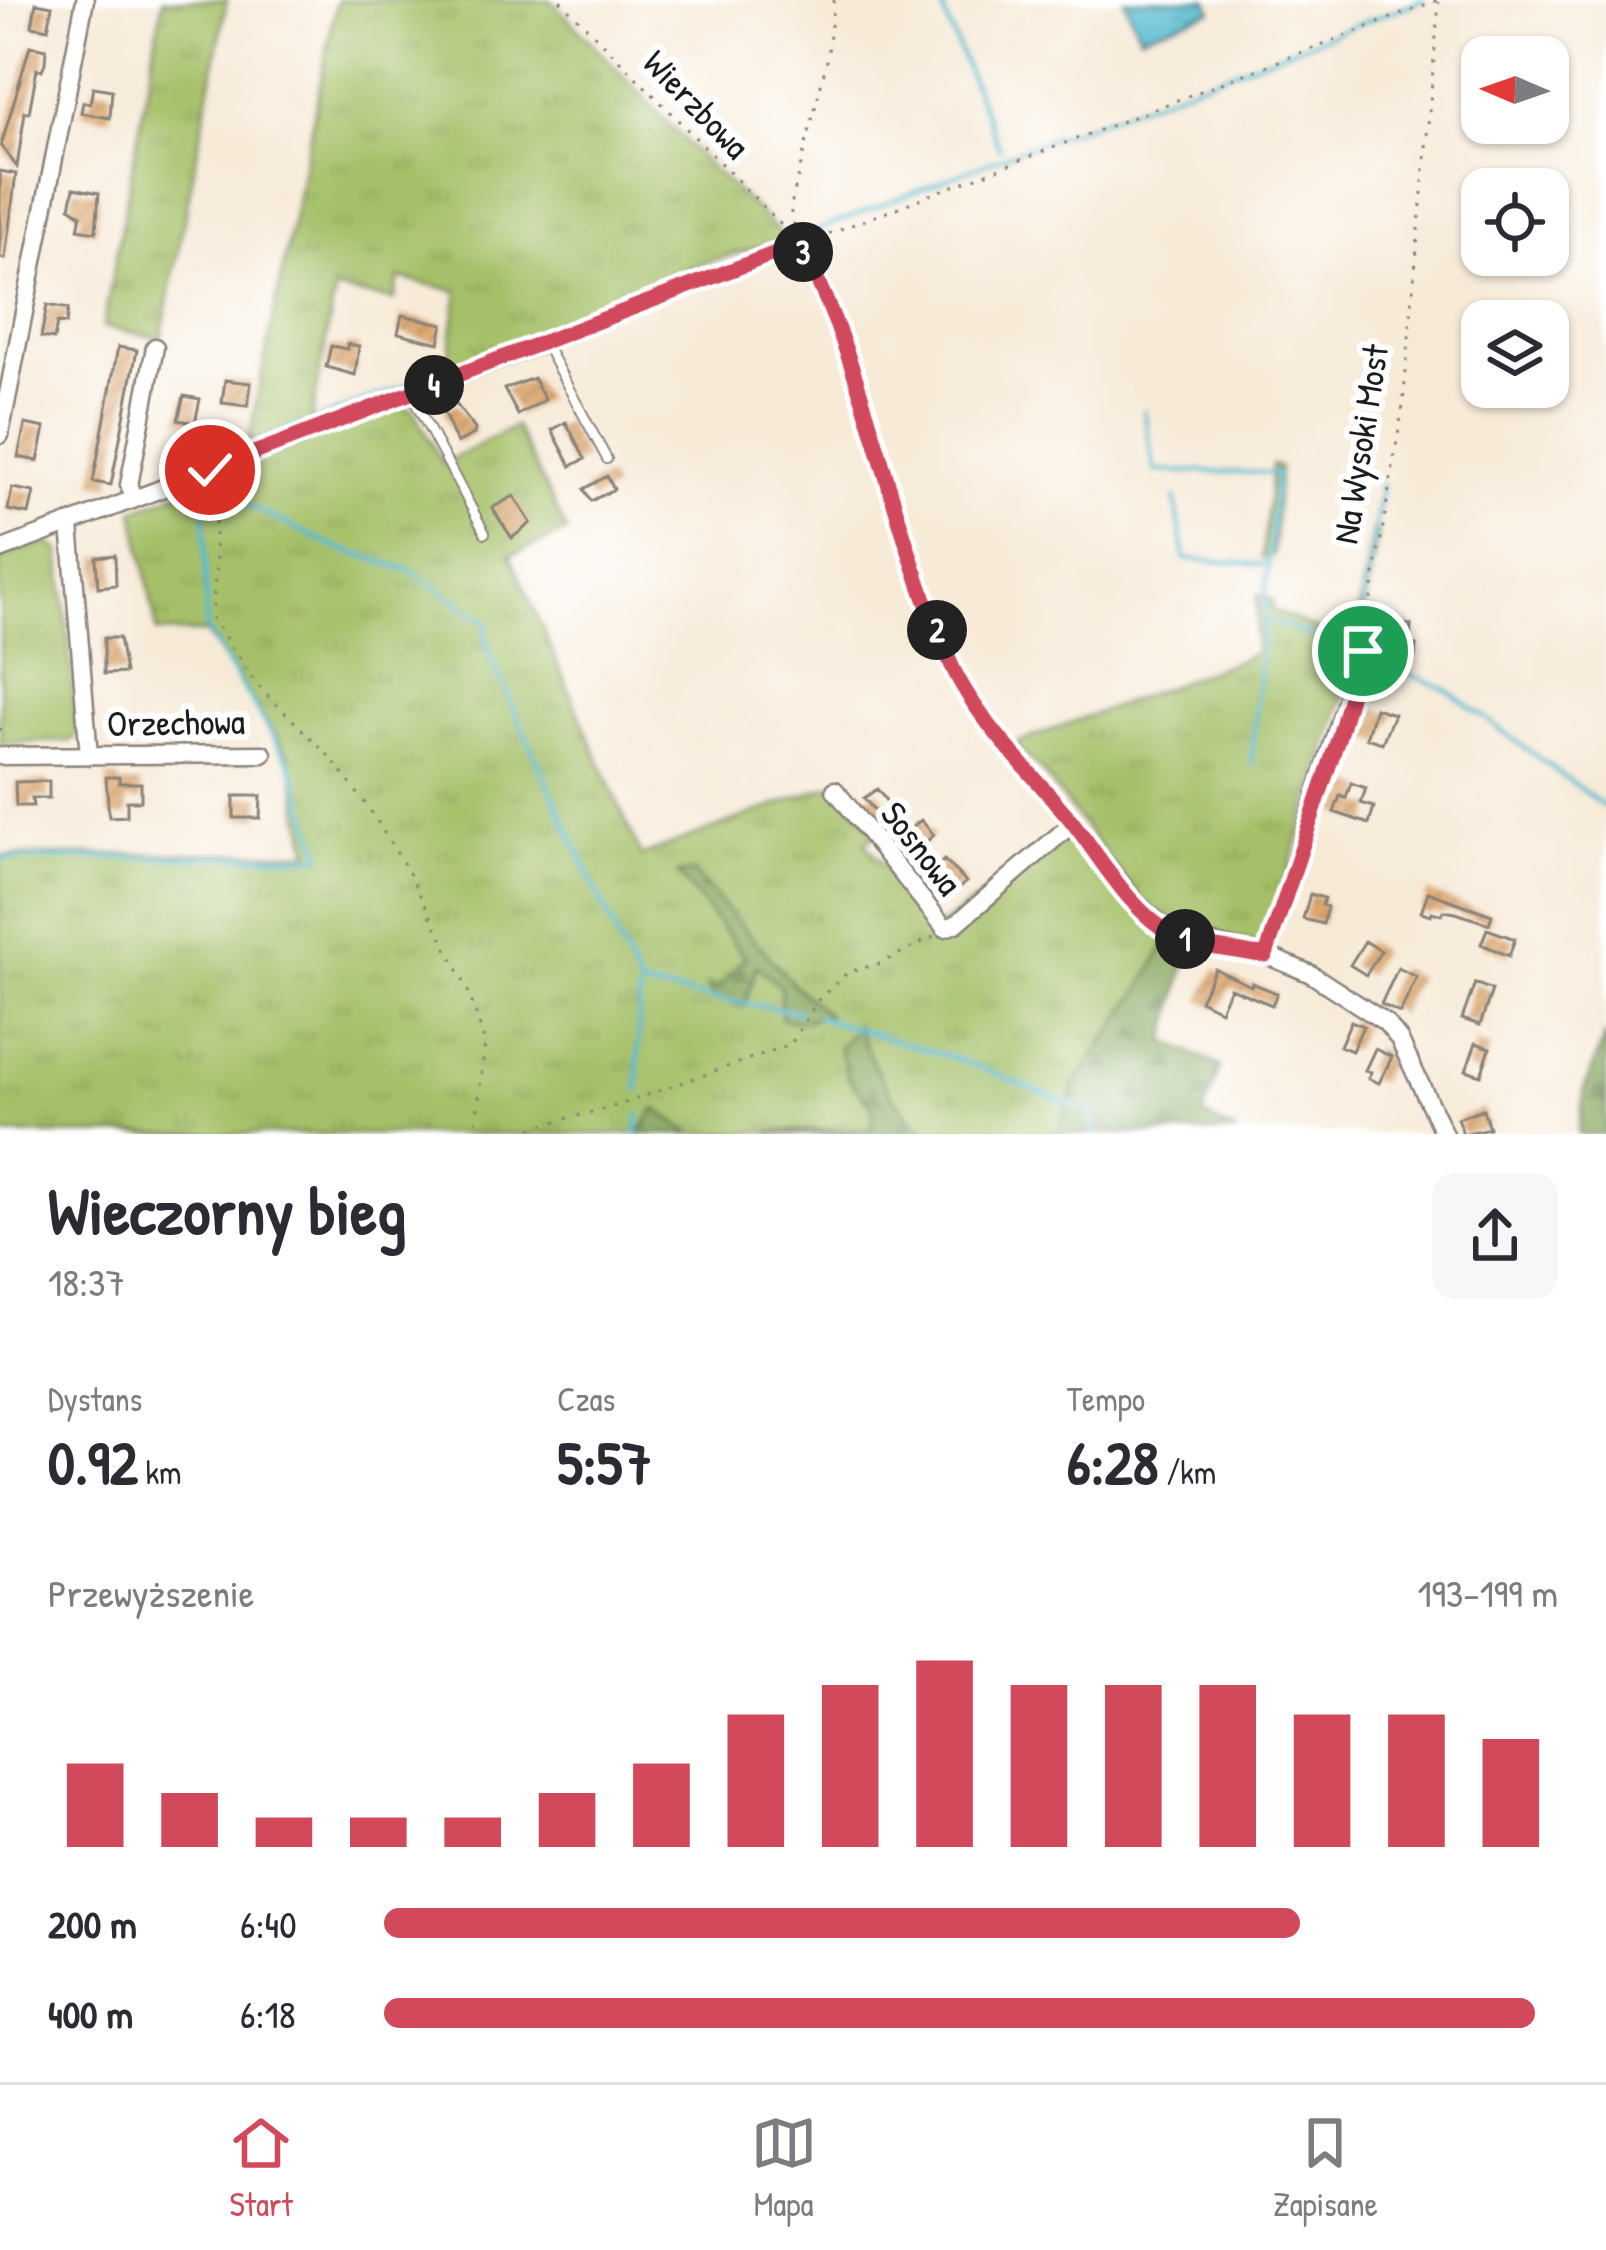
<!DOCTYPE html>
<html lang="pl">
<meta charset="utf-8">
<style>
body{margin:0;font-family:"Patrick Hand",sans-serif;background:#f7f7f7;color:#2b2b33;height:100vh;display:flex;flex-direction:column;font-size:45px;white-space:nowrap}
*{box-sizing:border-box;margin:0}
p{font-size:39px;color:#7c7c81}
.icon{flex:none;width:66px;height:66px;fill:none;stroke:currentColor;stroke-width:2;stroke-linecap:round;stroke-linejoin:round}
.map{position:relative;height:1134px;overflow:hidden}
.panel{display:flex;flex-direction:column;background:#fff;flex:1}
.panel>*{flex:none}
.needle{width:78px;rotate:272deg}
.tools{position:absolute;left:1461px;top:36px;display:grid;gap:24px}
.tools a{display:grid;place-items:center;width:108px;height:108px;border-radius:24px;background:#fff;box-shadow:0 3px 9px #0004;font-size:60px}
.pin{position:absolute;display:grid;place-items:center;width:102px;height:102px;color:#fff;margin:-51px;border:6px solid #fff;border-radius:50%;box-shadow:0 3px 12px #0007}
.km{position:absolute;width:60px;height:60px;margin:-30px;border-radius:50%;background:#222;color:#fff;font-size:33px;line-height:60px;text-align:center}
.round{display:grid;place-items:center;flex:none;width:126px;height:126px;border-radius:24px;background:#f7f7f7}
.head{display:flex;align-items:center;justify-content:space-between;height:204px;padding:0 48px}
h1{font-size:66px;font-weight:700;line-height:90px}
.metrics{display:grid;grid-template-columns:repeat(3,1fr);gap:18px;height:204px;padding:12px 48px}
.metrics div{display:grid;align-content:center}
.metrics b{font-size:60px;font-weight:700}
.metrics small{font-size:33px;font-weight:400}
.metrics p{font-size:33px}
.chart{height:336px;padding:24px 48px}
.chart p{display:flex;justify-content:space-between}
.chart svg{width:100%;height:216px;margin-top:12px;stroke:#d1495b;stroke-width:6}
ul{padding:0 48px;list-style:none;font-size:39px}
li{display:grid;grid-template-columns:192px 144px 1fr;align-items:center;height:90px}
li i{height:30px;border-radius:15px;background:#d1495b}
.menu{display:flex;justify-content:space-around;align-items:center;height:168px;border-top:3px solid #e1e1e2;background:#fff;font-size:33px;color:#7c7c81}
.menu a{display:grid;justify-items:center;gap:6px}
.menu .on{color:#d1495b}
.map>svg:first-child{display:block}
.grass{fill:url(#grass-tufts);stroke:#606e42;stroke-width:3}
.forest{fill:url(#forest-firs);stroke:#50613c;stroke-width:3}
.park{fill:#a5c067;stroke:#606e42;stroke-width:3}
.water{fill:url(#water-ripples);stroke:#366a75;stroke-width:3}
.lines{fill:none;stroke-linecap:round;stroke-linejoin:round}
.stream{stroke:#51b9ce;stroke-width:4.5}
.building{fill:url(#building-hatch)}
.service-casing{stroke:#8a837a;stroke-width:12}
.minor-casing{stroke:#8a837a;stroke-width:21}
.path{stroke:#8a837a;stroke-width:3;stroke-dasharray:3 9;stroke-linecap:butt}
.service{stroke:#fff;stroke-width:8}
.minor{stroke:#fff;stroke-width:16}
.route-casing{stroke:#fff;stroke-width:24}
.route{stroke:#d1495b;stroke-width:15}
.labels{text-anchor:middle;stroke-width:12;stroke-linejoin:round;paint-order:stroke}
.street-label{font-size:36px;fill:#1c1c1c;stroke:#fff}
</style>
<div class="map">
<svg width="1606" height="1134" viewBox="0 0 1606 1134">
<defs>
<pattern id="grass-tufts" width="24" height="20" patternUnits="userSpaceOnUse" patternTransform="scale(3)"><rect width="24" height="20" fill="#a5c067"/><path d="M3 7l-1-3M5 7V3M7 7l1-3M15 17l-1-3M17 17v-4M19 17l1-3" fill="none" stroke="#8da459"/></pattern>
<pattern id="forest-firs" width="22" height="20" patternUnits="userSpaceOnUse" patternTransform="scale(3)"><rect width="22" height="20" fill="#84a65c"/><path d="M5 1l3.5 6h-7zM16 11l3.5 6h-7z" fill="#6b864b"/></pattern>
<pattern id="water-ripples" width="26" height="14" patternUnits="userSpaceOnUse" patternTransform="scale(3)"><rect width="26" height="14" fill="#51b9ce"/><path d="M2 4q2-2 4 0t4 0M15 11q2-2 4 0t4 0" fill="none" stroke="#469eb0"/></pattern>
<pattern id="building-hatch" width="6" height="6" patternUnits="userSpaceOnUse" patternTransform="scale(3)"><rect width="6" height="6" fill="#dda76e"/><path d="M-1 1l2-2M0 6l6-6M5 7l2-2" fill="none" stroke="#bd8f5f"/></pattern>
</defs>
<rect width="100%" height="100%" fill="#fff"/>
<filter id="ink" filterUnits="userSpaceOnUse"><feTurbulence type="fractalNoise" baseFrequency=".00833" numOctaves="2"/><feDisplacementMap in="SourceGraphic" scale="24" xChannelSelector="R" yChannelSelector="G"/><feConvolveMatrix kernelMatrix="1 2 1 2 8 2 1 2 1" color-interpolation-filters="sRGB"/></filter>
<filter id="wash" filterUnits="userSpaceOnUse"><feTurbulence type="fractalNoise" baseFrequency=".004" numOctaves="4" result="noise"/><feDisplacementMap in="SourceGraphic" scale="48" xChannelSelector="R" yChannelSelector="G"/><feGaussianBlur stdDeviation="2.7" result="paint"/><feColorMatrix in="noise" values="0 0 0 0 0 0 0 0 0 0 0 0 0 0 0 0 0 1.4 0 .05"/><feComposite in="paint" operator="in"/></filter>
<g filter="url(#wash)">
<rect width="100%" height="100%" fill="#f7ead7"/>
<path class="grass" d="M163,0h64l-66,338 -58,-11z
M337,0h214l155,163 81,76 -107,31 -233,100 11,-79 -59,-13 -5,22 -59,-10 -24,132 -63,21z
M399,405l14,5 30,54 72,-38 52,106 -57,23 131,301 195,-73 40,51 -11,9 71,85 135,-94 7,3 90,103 -31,55 -62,88 -17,51c-34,0 -96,0 -126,0 -34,-7 -64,-77 -76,-107l-8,51 25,29 1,21 -182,6 -35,-25 -20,25h-637v-278l309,-4 -20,-97 -83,-122 -49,-1 -23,-122z
M1272,465l7,2 -6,88 -11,3z
M1373,529l5,4 -20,115 -92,296 -60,-5 -41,-17 -33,-33 -91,-119 -27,-26 241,-90 3,-59 14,5v10l80,35z"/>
<path class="forest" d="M693,872l103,115 32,28 -27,7 -19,-3 -2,-32 -23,-21 -13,41 -31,-10 -6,-11 11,2 27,-31 -67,-83z
M1168,940l22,6 -24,95 54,25 -17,49 31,17 -176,2 17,-50 62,-89z
M857,1026c16,42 35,80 72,108h-161l105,-6v-21l-25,-29 -9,-31z
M1606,1033v101h-28l7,-47z
M656,1109l36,25h-55z"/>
<path class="park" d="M48,542l12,8 17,185 -7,6 -70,2v-186z"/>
<path class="water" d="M1124,0h84l4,11 -72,25z"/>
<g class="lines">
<path class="stream" d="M939,0l60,148
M808,234l191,-76 424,-158
M1144,411l11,60 121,2 -25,292
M145,484l644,-242
M220,492l115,55 77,24 74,51 1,28 153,337 158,25
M1175,498l10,61 82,6
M1264,619l91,32
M1355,651l27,-167
M1368,657l78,32 160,119
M0,859l322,-3 -32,-93 -84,-134 -1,-132 7,-4
M818,1017l148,45 126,51 3,21
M638,1090l1,-98
M637,1134l2,-20"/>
</g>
<g id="blocks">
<path class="building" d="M36,3l16,3 -4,23 -16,-3z
M30,46l16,3 -1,14 -3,7 -5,-1 -8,44 -4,-1 -8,55 -16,-21z
M93,87l19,3 -2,28 -29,-5 2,-11 7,2z
M0,171l16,3 -11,85 -5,-1z
M74,188l25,5 -3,39 -18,-3 3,-14 -11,-8z
M47,305l21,4 -2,15 -9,-1 -3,16 -13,-2z
M402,315l41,9 -4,19 -41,-10z
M347,344l12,2 -4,29 -29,-8 5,-21 16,3z
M118,347l19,3 -26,135 -18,-3z
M533,378l12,22 -27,15 -14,-26z
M225,380l26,3 -3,23 -26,-3z
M184,396l16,3 -5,24 -17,-3z
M456,404l19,25 -1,5 -17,9 -14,-32z
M566,422l19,37 -14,7 -19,-36z
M25,424l20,4 -7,33 -20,-4z
M607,476l7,13 -23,12 -7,-12z
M12,488l22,4 -5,22 -21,-4z
M514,496l17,27 -19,15 -20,-30z
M115,555l1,30 -18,2 -2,-30z
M1393,624l18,1 -1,19 6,1 -1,11 -24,-1z
M104,638h15l6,35 -21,1z
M1375,708l19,6 -12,29 -16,-5z
M106,777h13v6h22v18h-14v15l-18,1z
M49,781v17h-17l1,8h-17l-1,-24z
M1351,783l15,5 -5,15 13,4 -5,17 -35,-12 6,-16 6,2z
M877,789l17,22 -12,9 -18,-22z
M234,796h27l-1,22h-26z
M921,820l13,15 -21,18 -13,-16z
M944,860l22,22 -17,15 -21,-23z
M1428,892l64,23 -3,9 -33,-11 -12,-2 -2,4 -10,-3 -1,3 -10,-3z
M1310,894l14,4 -2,7 5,2 -4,17 -20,-5z
M1487,929l28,10 -6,17 -28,-12z
M1365,941l16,10 -15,24 -16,-10z
M1398,968l19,9 -17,36 -19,-9z
M1215,969l36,17 1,-3 25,10 -5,12 -42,-17 -10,22 -20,-10z
M1475,983l17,7 -12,35 -18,-6z
M1351,1021l12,5 -11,25 -12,-5z
M1476,1043l14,5 -9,27 -15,-5z
M1375,1049l17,8 -13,26 -11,-5 3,-6 -6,-2z
M1483,1109l6,19 -26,6 -6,-16z"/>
</g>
</g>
<g filter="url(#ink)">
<use href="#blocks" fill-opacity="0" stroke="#8a837a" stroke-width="3"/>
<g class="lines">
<g class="service-casing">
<path id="service" d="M545,344l62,115
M411,395l74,138"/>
</g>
<g class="minor-casing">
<path id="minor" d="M0,435l85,-435
M133,500l-4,-15 26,-138
M70,525l19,231
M0,550l545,-207
M0,756l263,-2
M835,790l110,138 11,-4 117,-101 65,82 36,30 92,20 45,19 74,48 14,17 45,95
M1266,955l96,-304"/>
</g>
<path class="path" d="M560,0l238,242
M834,0l-7,60 -37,149 9,35 16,28 53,140 65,207 21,52 28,41 80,97
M560,337l878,-337
M214,485l2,80 -4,53 45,67 72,71 39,51 39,62 60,119 18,54 -10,92
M1365,635l38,-230 36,-403
M0,728v10
M508,1134l111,-29 172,-61 26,-43 31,-29 33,-9 54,-27"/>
<use href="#service" class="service"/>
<use href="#minor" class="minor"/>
</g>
</g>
<g class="lines" filter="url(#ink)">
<g class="route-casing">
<path id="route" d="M210,470l589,-226c72,132 91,286 153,422 24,53 80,107 118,153 30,37 59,92 103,116 23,12 55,14 80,19l13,1 73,-219 24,-85"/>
</g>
<use href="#route" class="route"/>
</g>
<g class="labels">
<g class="street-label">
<text transform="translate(697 104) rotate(46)" y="13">Wierzbowa</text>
<text transform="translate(1360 444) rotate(-81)" y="13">Na Wysoki Most</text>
<text transform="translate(176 722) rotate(-1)" y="13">Orzechowa</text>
<text transform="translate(922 848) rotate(52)" y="13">Sosnowa</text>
</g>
</g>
</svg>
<div class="tools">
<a><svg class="needle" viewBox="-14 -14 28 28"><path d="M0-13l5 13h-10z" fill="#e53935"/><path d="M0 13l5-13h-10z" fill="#7c7c81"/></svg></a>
<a><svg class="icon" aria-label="locate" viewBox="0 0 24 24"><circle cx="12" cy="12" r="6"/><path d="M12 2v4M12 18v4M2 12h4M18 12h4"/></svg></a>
<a><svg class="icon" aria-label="layers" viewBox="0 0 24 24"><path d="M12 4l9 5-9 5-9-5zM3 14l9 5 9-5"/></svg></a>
</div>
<div class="pin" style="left:1363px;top:651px;background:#1e9e55"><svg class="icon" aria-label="arrive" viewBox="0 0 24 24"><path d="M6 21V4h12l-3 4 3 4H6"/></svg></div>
<div class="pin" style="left:210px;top:470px;background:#d93025"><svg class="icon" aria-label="check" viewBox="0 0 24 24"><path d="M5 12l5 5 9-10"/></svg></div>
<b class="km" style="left:1185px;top:939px">1</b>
<b class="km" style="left:937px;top:630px">2</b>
<b class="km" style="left:803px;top:252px">3</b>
<b class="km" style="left:434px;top:385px">4</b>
</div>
<section class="panel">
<div class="head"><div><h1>Wieczorny bieg</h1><p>18:37</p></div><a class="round"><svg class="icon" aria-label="share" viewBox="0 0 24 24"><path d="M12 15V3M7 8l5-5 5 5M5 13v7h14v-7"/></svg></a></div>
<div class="metrics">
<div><p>Dystans</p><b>0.92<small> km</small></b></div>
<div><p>Czas</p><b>5:57</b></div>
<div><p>Tempo</p><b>6:28<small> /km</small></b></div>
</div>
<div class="chart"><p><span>Przewyższenie</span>193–199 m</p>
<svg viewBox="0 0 160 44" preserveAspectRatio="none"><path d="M5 44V27M15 44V33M25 44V38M35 44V38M45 44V38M55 44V33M65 44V27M75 44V17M85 44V11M95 44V6M105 44V11M115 44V11M125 44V11M135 44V17M145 44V17M155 44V22"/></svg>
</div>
<ul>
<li><b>200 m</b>6:40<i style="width:78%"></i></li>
<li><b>400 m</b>6:18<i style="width:98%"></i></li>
</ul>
</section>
<nav class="menu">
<a class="on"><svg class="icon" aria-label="home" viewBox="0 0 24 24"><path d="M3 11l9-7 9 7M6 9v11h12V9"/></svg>Start</a>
<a><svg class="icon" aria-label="map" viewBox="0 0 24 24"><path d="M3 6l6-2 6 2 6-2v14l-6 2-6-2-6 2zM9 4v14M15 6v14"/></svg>Mapa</a>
<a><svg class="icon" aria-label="saved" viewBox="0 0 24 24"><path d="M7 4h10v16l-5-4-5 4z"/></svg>Zapisane</a>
</nav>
